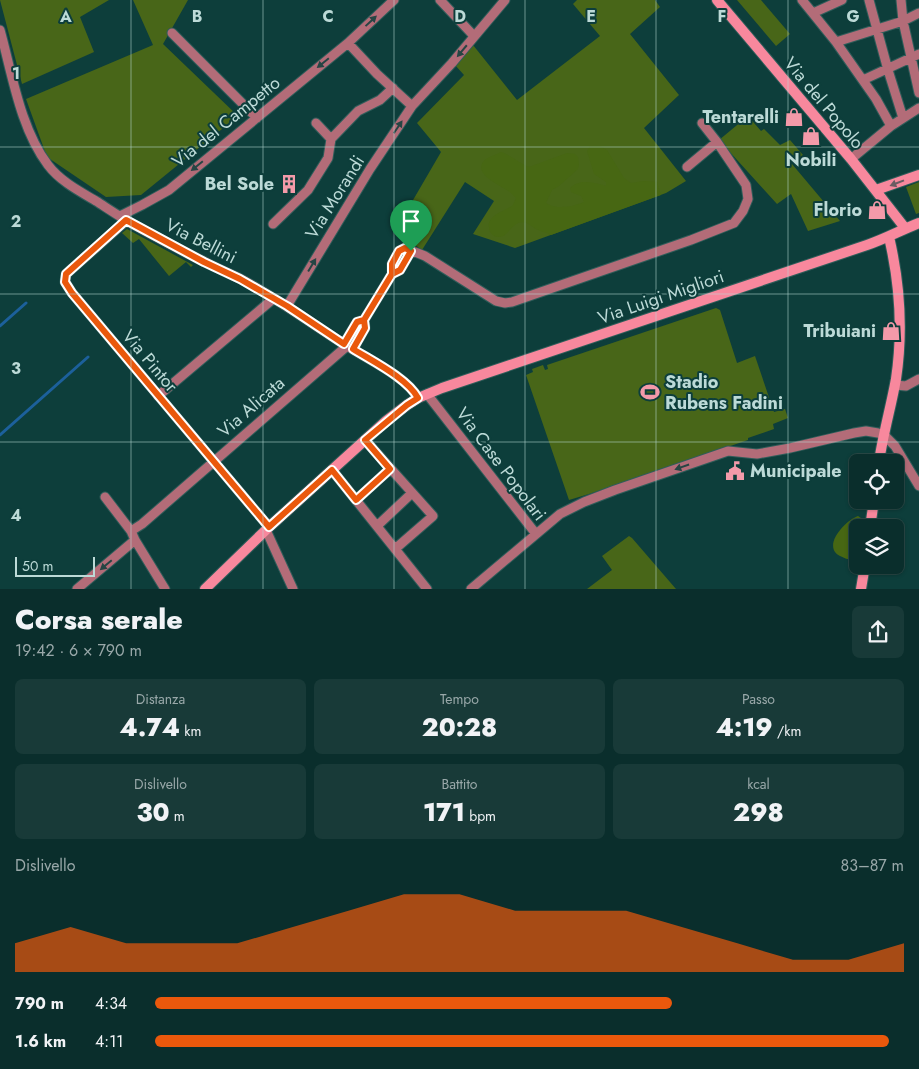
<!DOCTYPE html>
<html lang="it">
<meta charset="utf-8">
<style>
body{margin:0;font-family:Jost,sans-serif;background:#183a38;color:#f1f3f6;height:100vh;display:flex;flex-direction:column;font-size:19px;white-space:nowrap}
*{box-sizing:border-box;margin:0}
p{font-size:16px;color:#99a8a9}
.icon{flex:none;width:28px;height:28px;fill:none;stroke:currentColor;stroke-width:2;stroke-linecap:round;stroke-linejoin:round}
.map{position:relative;height:589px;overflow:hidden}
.drawer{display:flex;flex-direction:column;background:#0a2e2c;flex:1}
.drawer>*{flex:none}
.fabs{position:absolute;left:849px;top:454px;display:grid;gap:10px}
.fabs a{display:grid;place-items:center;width:55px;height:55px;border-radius:8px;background:#0a2e2c;box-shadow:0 1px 4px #0004,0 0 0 1px #2a4a48;font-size:25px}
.scale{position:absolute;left:15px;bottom:12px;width:80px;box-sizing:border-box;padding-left:5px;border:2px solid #bcdad7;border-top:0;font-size:14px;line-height:18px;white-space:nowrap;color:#bcdad7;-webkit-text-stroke:4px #0d3e3b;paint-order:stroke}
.pin{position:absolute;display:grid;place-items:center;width:42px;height:42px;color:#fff;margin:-51px -21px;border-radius:50% 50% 50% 0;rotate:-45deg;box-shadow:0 0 5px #0007}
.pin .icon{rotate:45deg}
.round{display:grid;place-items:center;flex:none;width:52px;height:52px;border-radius:8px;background:#183a38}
.overview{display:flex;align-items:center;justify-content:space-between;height:85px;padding:0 15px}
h1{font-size:28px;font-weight:800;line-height:38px}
.figures{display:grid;grid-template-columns:repeat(3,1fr);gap:8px;height:85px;padding:5px 15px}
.figures div{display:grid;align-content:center;border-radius:8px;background:#183a38;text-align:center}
.figures b{font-size:25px;font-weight:800}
.figures small{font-size:14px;font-weight:400}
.figures p{font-size:14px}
.chart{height:140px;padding:10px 15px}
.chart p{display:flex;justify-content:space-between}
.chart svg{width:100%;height:90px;margin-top:5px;fill:#ea580c;opacity:.7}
ul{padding:0 15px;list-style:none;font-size:16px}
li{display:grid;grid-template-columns:80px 60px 1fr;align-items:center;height:38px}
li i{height:12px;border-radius:6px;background:#ea580c}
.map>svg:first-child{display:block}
.green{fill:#486618}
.forest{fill:#476713}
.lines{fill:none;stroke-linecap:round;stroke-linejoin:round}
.stream{stroke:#1c609b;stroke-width:3}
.street-casing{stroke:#305d5a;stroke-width:11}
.secondary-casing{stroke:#305d5a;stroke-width:12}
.street{stroke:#b36c78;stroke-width:9}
.secondary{stroke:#f8889d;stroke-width:10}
.oneway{fill:#264544}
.oneway2{fill:#6b5c62}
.route-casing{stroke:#fff;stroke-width:10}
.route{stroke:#ea580c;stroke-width:6}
.grid{fill:none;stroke:#bcdad7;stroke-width:1;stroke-opacity:0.55}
.labels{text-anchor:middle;stroke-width:4;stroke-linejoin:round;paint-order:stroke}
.street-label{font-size:18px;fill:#bcdad7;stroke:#0d3e3b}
.poi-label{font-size:18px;font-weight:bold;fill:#bcdad7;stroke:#0d3e3b;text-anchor:end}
.grid-label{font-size:16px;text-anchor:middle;font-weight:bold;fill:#bcdad7;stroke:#0d3e3b;stroke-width:4;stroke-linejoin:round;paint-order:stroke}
</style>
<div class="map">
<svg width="919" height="589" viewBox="0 0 919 589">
<rect width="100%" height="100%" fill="#0d3e3b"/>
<path class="green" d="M0,0h109l-29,17 14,35 -72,32z
M133,0h55l-25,44 75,72 -97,79 -35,2 -59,-40 -21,-58 127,-54z
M577,0h78l5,7 -30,27 49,61 -35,33 42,53 -20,12 -151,55 -42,-14 21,-33 -29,-19 -43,68 -27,-19 46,-79 -24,-29 47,-48 -9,-10 18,-20 44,55 83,-64 -27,-32z
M737,0h24l29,34 -14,12z
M748,116l13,15 3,-2 16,16 10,-5 13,15 -11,9 48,57 -32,10 -17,-37 -14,10 -58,-64z
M919,182v31l-3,1 -10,-27z
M127,229l66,36 -2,2 -5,-5 -17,14 -30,-37 -6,4 -11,-10z
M716,308l4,2 17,53 18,-7 19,56 11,-3 3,9 -15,6 1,5 -26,9v2l-159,54 -20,6 -43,-125 7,-3 -1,-3 11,-4 2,5 3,-1 -1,-4z
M629,536l3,2 44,51h-89l25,-19 -10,-14z"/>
<path class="forest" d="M590,146h10l7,4 17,28 7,5 13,-2 13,1 4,13 -110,40c-5,-3 -10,-3 -15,-6 -4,-2 -8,-7 -14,-7 -9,1 -12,10 -19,14 -7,3 -14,-2 -14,-9 -2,-12 17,-16 24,-22l3,-7c-1,-1 -5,-5 -6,-6 -8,-6 -36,-17 -27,-30 3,-5 13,-7 18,-10 10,3 17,11 28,15l38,-14 8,1 3,3 1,8 -1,4 -19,17 -7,4 -6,13c11,7 26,4 38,-1l-3,-6 -10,-4 -1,-4c11,-10 24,-5 36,-2v-4l-12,-8 -7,-23z
M858,516l6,4 1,4 -1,3 -6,1 -1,5 -4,6 1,14 -3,7c-4,-1 -7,-2 -11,-4 -19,-10 6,-36 18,-40z"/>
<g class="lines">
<path class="stream" d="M0,326l26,-23
M0,435l88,-78"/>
<g class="street-casing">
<path id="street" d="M440,0l34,36
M802,0l34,42 40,57 15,27
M869,0l19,70 15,48
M901,0l2,21 16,72
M813,13l29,-13
M0,30c12,43 20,98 48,135 12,16 31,26 48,36 14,9 27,18 42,26 22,12 44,24 67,35 11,6 23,11 34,16 36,19 69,43 103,65 22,14 64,33 76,55
M172,33l85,85
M836,42l67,-21 16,-8
M348,43l46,-43
M863,80l56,-26
M331,139l27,-28 22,-11 13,-12
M851,159l40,-33 28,-18
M687,167l30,-25
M120,216l22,-11 27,-15 179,-147 29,31 35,32 40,-43 53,-63
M127,220l-61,54 -1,8 7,11 197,234
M273,224l35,-34 20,-32 3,-19 -15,-16
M392,274l8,-4 11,-19
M287,306l83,-137 42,-63
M364,320l28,-46v-10l7,-13 6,-3 20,8 71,45 9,2 7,-1 179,-62 43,-17 9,-12 5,-12 -2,-14 -29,-43 -15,-19
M344,344l13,-22 7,-2
M353,349l12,-21 -1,-8
M895,385l11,1 13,-7
M427,394l109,140
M158,396l115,-97
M365,440l68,76 -38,33
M332,470l95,119
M105,497l26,34 4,9 30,49
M356,500l34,-31
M377,526l35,-33
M266,530l27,59
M131,531l11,-7 205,-178
M77,589l58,-49
M471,589l89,-75 24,-12 31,-12 113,-39 29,3 33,-6 64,-15 12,-2 12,2 6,2 11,11 24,40"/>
</g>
<g class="secondary-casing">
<path id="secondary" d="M717,0l134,159 54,69
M876,190l43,-15
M879,462c4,-28 12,-55 17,-83 7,-47 4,-95 -7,-142
M870,528l4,-28
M205,589l64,-62 117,-106 21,-16 11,-7 24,-10 425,-143c18,-6 34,-15 52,-22
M861,589l4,-24"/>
</g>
<use href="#street" class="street"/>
<use href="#secondary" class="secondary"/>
</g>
<defs><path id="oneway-solid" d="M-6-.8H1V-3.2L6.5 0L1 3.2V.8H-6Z" transform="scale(1.25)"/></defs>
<g class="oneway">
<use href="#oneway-solid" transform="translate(371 21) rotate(-43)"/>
<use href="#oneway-solid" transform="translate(462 51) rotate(130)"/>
<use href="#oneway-solid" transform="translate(323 63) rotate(141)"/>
<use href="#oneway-solid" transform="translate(398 127) rotate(-56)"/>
<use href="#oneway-solid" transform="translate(197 166) rotate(141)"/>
<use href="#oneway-solid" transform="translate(312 265) rotate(-59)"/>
<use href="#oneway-solid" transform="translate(682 467) rotate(161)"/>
<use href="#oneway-solid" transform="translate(106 565) rotate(140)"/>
</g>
<use class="oneway2" href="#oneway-solid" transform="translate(897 183) rotate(159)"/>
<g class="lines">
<g class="route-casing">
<path id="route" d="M411,251l-11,19 -8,4 -28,46 -7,2 -13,22 -57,-38 -47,-27 -36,-17 -78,-42 -60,54 -1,8 7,11 197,234 63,-57 24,30 34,-31 -25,-29 42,-35 11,-7c-11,-20 -46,-37 -65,-49l12,-21 -1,-8 28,-46v-10l7,-13 6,-3 6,3"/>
</g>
<use href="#route" class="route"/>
</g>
<path class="grid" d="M131,0v589M263,0v589M394,0v589M525,0v589M656,0v589M788,0v589M0,147h919M0,294h919M0,442h919"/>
<defs>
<g id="shop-bare" transform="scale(1.5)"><path d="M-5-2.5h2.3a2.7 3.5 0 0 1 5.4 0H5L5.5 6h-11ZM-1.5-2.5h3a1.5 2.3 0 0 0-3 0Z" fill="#f39aa9" stroke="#0d3e3b" stroke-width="2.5" paint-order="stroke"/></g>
<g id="building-bare" transform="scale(1.5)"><path d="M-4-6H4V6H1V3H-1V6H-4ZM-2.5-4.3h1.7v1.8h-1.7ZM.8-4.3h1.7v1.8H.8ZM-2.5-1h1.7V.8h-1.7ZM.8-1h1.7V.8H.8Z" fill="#f39aa9" stroke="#0d3e3b" stroke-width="2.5" paint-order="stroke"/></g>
<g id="stadium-bare" transform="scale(1.5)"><path d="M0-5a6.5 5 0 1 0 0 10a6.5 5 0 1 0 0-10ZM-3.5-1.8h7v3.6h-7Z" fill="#f39aa9" stroke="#0d3e3b" stroke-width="2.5" paint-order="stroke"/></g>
<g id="civic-bare" transform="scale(1.5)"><path d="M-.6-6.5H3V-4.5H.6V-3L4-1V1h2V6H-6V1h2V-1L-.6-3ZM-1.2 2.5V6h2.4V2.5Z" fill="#f39aa9" stroke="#0d3e3b" stroke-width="2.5" paint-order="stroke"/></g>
</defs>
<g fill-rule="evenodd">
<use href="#shop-bare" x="794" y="117"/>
<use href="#shop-bare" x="811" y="136"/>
<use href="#building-bare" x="289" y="184"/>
<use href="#shop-bare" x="877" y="210"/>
<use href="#shop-bare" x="891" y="331"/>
<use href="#stadium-bare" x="650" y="392"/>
<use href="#civic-bare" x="735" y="471"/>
</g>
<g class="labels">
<g class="street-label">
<text transform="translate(824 103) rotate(50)" y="6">Via del Popolo</text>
<text transform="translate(226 122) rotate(-39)" y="6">Via del Campetto</text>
<text transform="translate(335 197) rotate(-58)" y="6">Via Morandi</text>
<text transform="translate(201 241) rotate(27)" y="6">Via Bellini</text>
<text transform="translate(661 297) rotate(-19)" y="6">Via Luigi Migliori</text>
<text transform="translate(150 361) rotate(50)" y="6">Via Pintor</text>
<text transform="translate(251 407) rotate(-41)" y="6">Via Alicata</text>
<text transform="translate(501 464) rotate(53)" y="6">Via Case Popolari</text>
</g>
<g class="poi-label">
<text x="779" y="123">Tentarelli</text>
<text x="811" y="166" text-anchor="middle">Nobili</text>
<text x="274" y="190">Bel Sole</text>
<text x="862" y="216">Florio</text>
<text x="876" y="337">Tribuiani</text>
<text x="665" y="388" text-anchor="start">Stadio<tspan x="665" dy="21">Rubens Fadini</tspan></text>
<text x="750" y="477" text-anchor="start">Municipale</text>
</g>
</g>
<g class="grid-label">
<text x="66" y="22">A</text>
<text x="197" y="22">B</text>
<text x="328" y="22">C</text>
<text x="460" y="22">D</text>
<text x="591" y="22">E</text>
<text x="722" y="22">F</text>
<text x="853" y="22">G</text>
<text x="16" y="79">1</text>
<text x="16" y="227">2</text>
<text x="16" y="374">3</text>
<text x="16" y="521">4</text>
</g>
</svg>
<div class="fabs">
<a><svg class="icon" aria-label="locate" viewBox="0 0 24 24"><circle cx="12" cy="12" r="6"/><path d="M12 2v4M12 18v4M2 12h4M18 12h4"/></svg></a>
<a><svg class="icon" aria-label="layers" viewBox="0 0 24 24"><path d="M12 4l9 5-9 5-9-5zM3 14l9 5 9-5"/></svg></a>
</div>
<div class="scale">50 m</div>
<div class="pin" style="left:411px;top:251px;background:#1e9e55"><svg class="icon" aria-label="arrive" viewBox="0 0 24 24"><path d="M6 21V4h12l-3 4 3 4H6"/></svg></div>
</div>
<section class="drawer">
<div class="overview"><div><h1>Corsa serale</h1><p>19:42 · 6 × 790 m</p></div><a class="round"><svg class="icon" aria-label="share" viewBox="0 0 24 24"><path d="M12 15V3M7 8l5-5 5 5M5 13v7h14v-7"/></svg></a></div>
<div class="figures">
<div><p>Distanza</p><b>4.74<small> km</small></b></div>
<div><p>Tempo</p><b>20:28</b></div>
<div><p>Passo</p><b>4:19<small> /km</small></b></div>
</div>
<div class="figures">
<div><p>Dislivello</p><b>30<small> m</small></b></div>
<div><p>Battito</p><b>171<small> bpm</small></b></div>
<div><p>kcal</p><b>298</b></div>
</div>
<div class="chart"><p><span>Dislivello</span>83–87 m</p>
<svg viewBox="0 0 160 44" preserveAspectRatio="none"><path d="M0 44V30L10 22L20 30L30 30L40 30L50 22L60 14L70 6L80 6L90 14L100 14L110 14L120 22L130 30L140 38L150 38L160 30V44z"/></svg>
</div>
<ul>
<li><b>790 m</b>4:34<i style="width:69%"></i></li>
<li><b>1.6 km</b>4:11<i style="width:98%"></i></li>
</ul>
</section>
